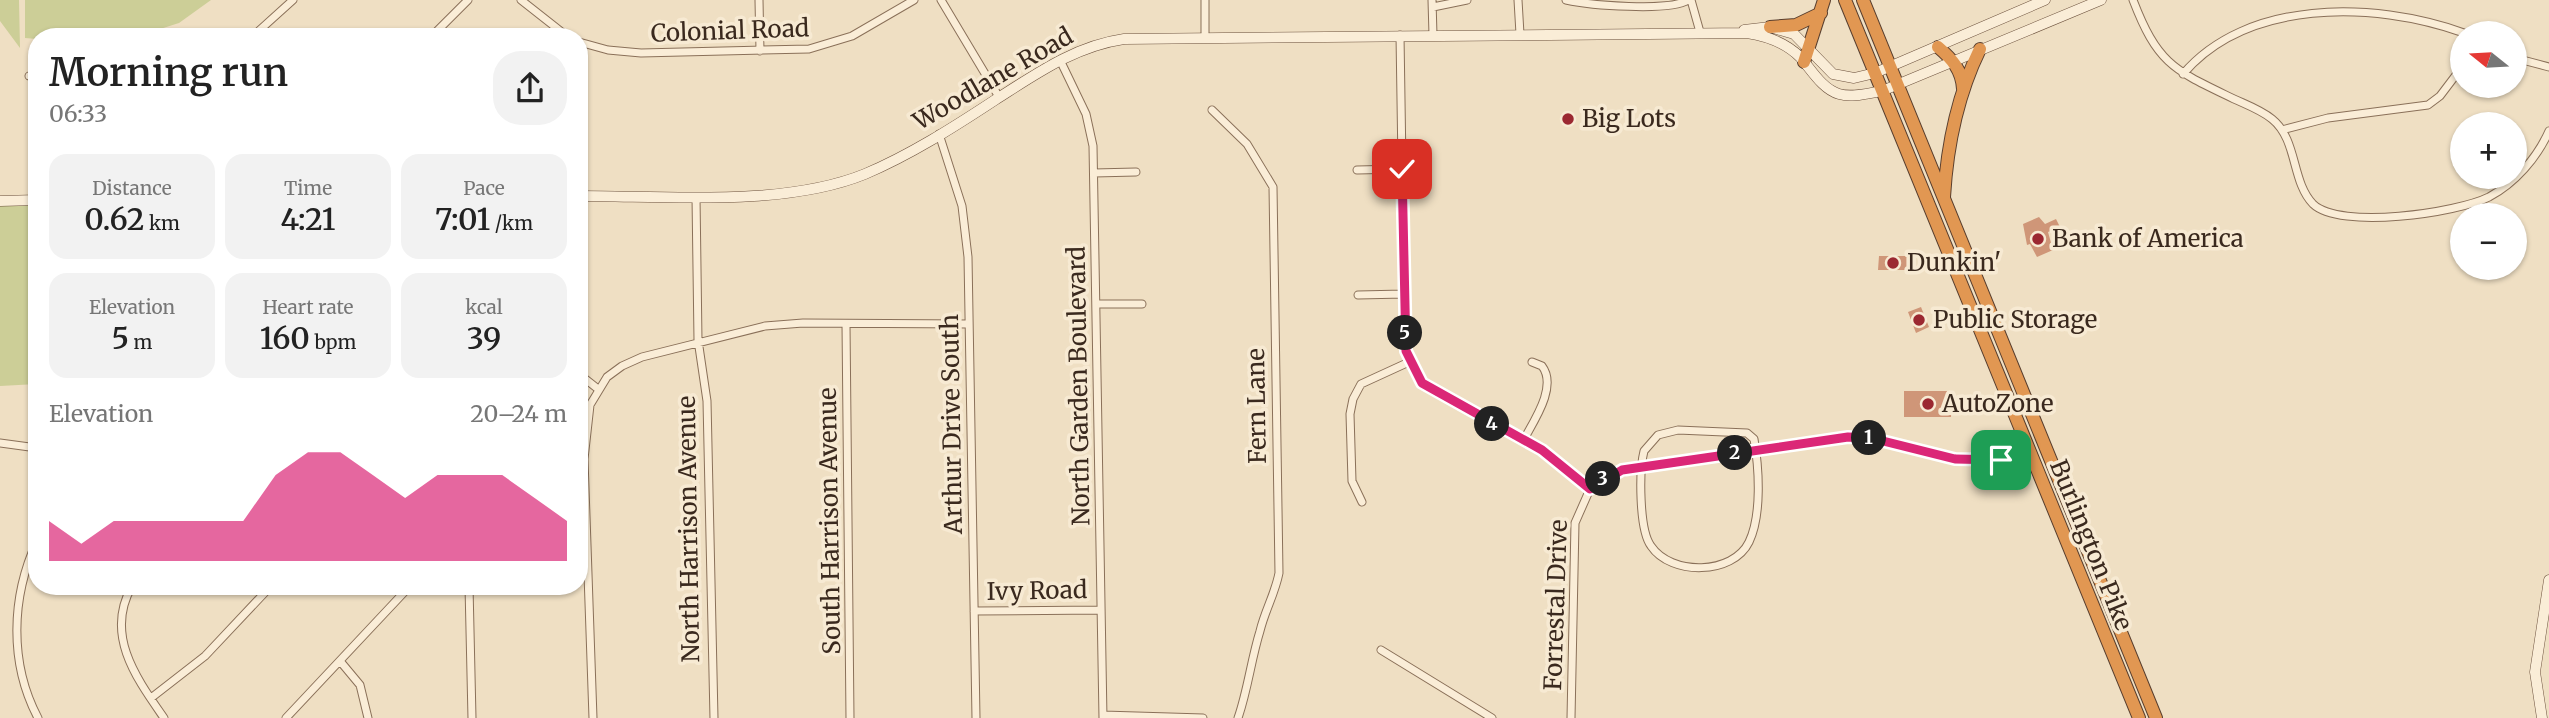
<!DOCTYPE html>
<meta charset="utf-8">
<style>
body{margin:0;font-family:Merriweather,serif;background:#f2f2f2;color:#222;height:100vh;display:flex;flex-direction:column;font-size:26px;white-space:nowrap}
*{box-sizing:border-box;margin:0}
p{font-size:23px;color:#767676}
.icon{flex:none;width:38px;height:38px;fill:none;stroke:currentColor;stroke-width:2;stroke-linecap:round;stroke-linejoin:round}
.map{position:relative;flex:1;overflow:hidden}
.side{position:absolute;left:28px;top:28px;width:560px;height:567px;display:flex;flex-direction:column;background:#fff;border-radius:28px;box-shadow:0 2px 5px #0004}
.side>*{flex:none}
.needle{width:46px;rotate:288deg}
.tools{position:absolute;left:2450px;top:21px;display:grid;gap:14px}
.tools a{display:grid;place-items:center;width:77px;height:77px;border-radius:50%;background:#fff;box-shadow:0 2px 5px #0004;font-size:35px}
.pin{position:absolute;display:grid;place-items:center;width:60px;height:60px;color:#fff;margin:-30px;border-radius:14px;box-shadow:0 4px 10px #0006}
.km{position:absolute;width:35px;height:35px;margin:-18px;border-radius:50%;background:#222;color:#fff;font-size:19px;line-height:35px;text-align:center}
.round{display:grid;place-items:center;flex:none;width:74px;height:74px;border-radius:28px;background:#f2f2f2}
.headline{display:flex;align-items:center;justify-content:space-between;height:119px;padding:0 21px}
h1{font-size:38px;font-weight:600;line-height:52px}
.figures{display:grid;grid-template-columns:repeat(3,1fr);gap:10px;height:119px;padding:7px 21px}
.figures div{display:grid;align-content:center;border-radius:18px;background:#f2f2f2;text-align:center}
.figures b{font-size:30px;font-weight:600}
.figures small{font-size:19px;font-weight:400}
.figures p{font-size:19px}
.chart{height:196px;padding:14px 21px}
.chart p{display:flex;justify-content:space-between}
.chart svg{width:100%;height:126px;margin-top:7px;fill:#db2777;opacity:.7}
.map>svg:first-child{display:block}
.green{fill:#ccce97}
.building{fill:#cf9678}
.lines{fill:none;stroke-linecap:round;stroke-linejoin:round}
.street-casing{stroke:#8a7059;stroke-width:9}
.secondary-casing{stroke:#6c513d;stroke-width:11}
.highway-casing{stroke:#583e2e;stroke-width:14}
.street{stroke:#faedd7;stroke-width:7}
.secondary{stroke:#faedd7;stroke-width:10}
.highway{stroke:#e19752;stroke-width:12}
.route-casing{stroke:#fff;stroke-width:14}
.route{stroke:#db2777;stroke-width:9}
.poi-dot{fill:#9b2831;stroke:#f7ead3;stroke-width:2.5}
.labels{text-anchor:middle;stroke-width:7;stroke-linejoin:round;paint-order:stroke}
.street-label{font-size:24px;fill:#3a291e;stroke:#f7ead3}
.poi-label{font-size:24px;fill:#3a291e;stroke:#f7ead3;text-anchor:start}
</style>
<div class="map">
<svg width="2549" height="718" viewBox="0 0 2549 718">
<rect width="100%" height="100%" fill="#efdfc3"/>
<path class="green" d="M0,0h19l1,48 -20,-27z
M25,0h186l-32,23 -41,13 -101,3 -12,-1z
M0,200h37v184l-37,2z"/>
<path class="building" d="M2039,217l6,7 11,-5 4,8 -12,5 5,18 -16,7 -7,-13 -3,1 -4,-21z
M1879,256h28v14h-29z
M1921,307l8,20 -13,6 -8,-21z
M1904,391h48l-1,26h-47z"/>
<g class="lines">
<g class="street-casing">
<path id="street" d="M521,0l47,37
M759,0l1,51
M941,0l58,97
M1205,0v38
M1432,0l1,35
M1518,0l2,34
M1566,0c23,5 103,12 122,0
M1691,0l9,32
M2133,0c25,65 41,70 101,99 13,6 27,11 38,20 26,21 19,62 41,85 27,26 144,9 176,-7 26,-14 48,-39 60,-66
M1433,7l34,-7
M1400,35l4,259 2,57 3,11 13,21 120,67 48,39
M252,37l41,-37
M431,37l37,-37
M579,42l29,8 33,3 168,-4 43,-13 62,-36
M2515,58l34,9
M1060,60l26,54 7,32 10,572
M2183,74c63,-74 188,-74 281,-41
M29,76l8,1
M1212,110l35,34 26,43 6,386c-4,21 -14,37 -19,58 -9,29 -12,58 -22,87
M2282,130l46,-12 100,-13 12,-9 22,-29
M939,134l23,72 6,51 8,461
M1357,170l45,-1
M1094,173l42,-1
M696,197l2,143 9,61 7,317
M1358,295l46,-1
M1098,304h44
M846,324l4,394
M579,374l19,15
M1678,430l69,3 7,6c5,29 8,76 -5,103 -16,33 -78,34 -98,4 -12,-16 -12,-75 -7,-95l14,-16z
M1523,441c10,-19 35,-54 19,-75l-10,-4
M0,443l37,5
M1362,502l-10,-21 -2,-67 3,-15 8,-15 48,-22
M37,541c-26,56 -28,122 1,177
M132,586c-28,49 5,93 32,132
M469,586l3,132
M974,611l127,-1
M1381,650l111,68
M340,661l20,24 8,33
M151,698l54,-42 66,-70
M1103,715l100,3
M286,718l124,-132
M593,718l-9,-259 6,-54 17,-28 15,-11 20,-9 123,-31 38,-3 166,1
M1571,718l4,-195 15,-34 21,-15 165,-28 84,-9 95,22 78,1"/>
</g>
<g class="secondary-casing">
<path id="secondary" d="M1744,30l26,-3 24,7 39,40 21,4 21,-5 170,-73
M579,196c88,0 205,11 286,-22 45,-19 89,-47 130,-74 41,-26 80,-54 129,-61l623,-6c20,3 38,9 53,24 11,12 22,32 39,37 13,4 30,-1 43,-3l219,-91
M0,201l37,-1
M2542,718l-7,-46 14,-92"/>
</g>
<g class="highway-casing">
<path id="highway" d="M1845,0l294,718
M1863,0l293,718
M1770,27l26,-2 25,-12
M1938,47c14,12 24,23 25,42
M1804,62l20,-62
M1944,197c3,-50 14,-103 36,-148"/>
</g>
<use href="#street" class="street"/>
<use href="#secondary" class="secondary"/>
<use href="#highway" class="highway"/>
</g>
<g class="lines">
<g class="route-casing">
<path id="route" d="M1402,169l4,182 16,32 120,67 48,39 32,-19 226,-33 23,1 84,21 46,1"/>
</g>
<use href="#route" class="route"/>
</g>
<g class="poi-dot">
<circle cx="1568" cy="119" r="7"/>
<circle cx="2038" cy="239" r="7"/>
<circle cx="1893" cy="263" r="7"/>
<circle cx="1919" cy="320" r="7"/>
<circle cx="1928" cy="404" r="7"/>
</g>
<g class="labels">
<g class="street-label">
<text transform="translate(730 31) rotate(-2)" y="8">Colonial Road</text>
<text transform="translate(993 79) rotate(-30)" y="8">Woodlane Road</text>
<text transform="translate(1079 386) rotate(-91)" y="8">North Garden Boulevard</text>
<text transform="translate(1257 406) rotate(-91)" y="8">Fern Lane</text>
<text transform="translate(952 424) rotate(-91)" y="8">Arthur Drive South</text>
<text transform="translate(830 521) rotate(-91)" y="8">South Harrison Avenue</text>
<text transform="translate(689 529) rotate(-91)" y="8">North Harrison Avenue</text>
<text transform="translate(2091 545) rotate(68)" y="8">Burlington Pike</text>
<text transform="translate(1037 591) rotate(-1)" y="8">Ivy Road</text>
<text transform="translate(1556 605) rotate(-88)" y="8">Forrestal Drive</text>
</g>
<g class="poi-label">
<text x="1582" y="127">Big Lots</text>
<text x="2052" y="247">Bank of America</text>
<text x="1907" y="271">Dunkin'</text>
<text x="1933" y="328">Public Storage</text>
<text x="1942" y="412">AutoZone</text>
</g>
</g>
</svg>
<div class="tools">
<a><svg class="needle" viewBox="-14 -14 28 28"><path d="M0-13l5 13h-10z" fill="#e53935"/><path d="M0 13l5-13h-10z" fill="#767676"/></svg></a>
<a>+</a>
<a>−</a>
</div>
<div class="pin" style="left:2001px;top:460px;background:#1e9e55"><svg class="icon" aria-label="arrive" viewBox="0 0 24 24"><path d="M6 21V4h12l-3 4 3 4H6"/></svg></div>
<div class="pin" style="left:1402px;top:169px;background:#d93025"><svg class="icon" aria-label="check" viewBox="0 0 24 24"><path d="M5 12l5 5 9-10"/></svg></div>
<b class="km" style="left:1869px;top:438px">1</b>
<b class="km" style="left:1735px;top:453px">2</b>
<b class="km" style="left:1603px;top:479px">3</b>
<b class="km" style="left:1492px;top:424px">4</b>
<b class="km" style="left:1405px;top:333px">5</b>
<section class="side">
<div class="headline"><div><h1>Morning run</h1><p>06:33</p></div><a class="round"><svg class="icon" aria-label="share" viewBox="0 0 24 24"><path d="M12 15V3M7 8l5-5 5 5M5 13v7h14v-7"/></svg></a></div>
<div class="figures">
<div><p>Distance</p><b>0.62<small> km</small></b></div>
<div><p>Time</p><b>4:21</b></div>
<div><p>Pace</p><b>7:01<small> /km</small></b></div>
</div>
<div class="figures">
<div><p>Elevation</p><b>5<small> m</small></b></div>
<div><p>Heart rate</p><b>160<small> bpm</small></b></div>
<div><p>kcal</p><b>39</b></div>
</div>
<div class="chart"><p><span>Elevation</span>20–24 m</p>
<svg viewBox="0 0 160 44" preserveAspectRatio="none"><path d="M0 44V30L10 38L20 30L30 30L40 30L50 30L60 30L70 14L80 6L90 6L100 14L110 22L120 14L130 14L140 14L150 22L160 30V44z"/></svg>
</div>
</section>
</div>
